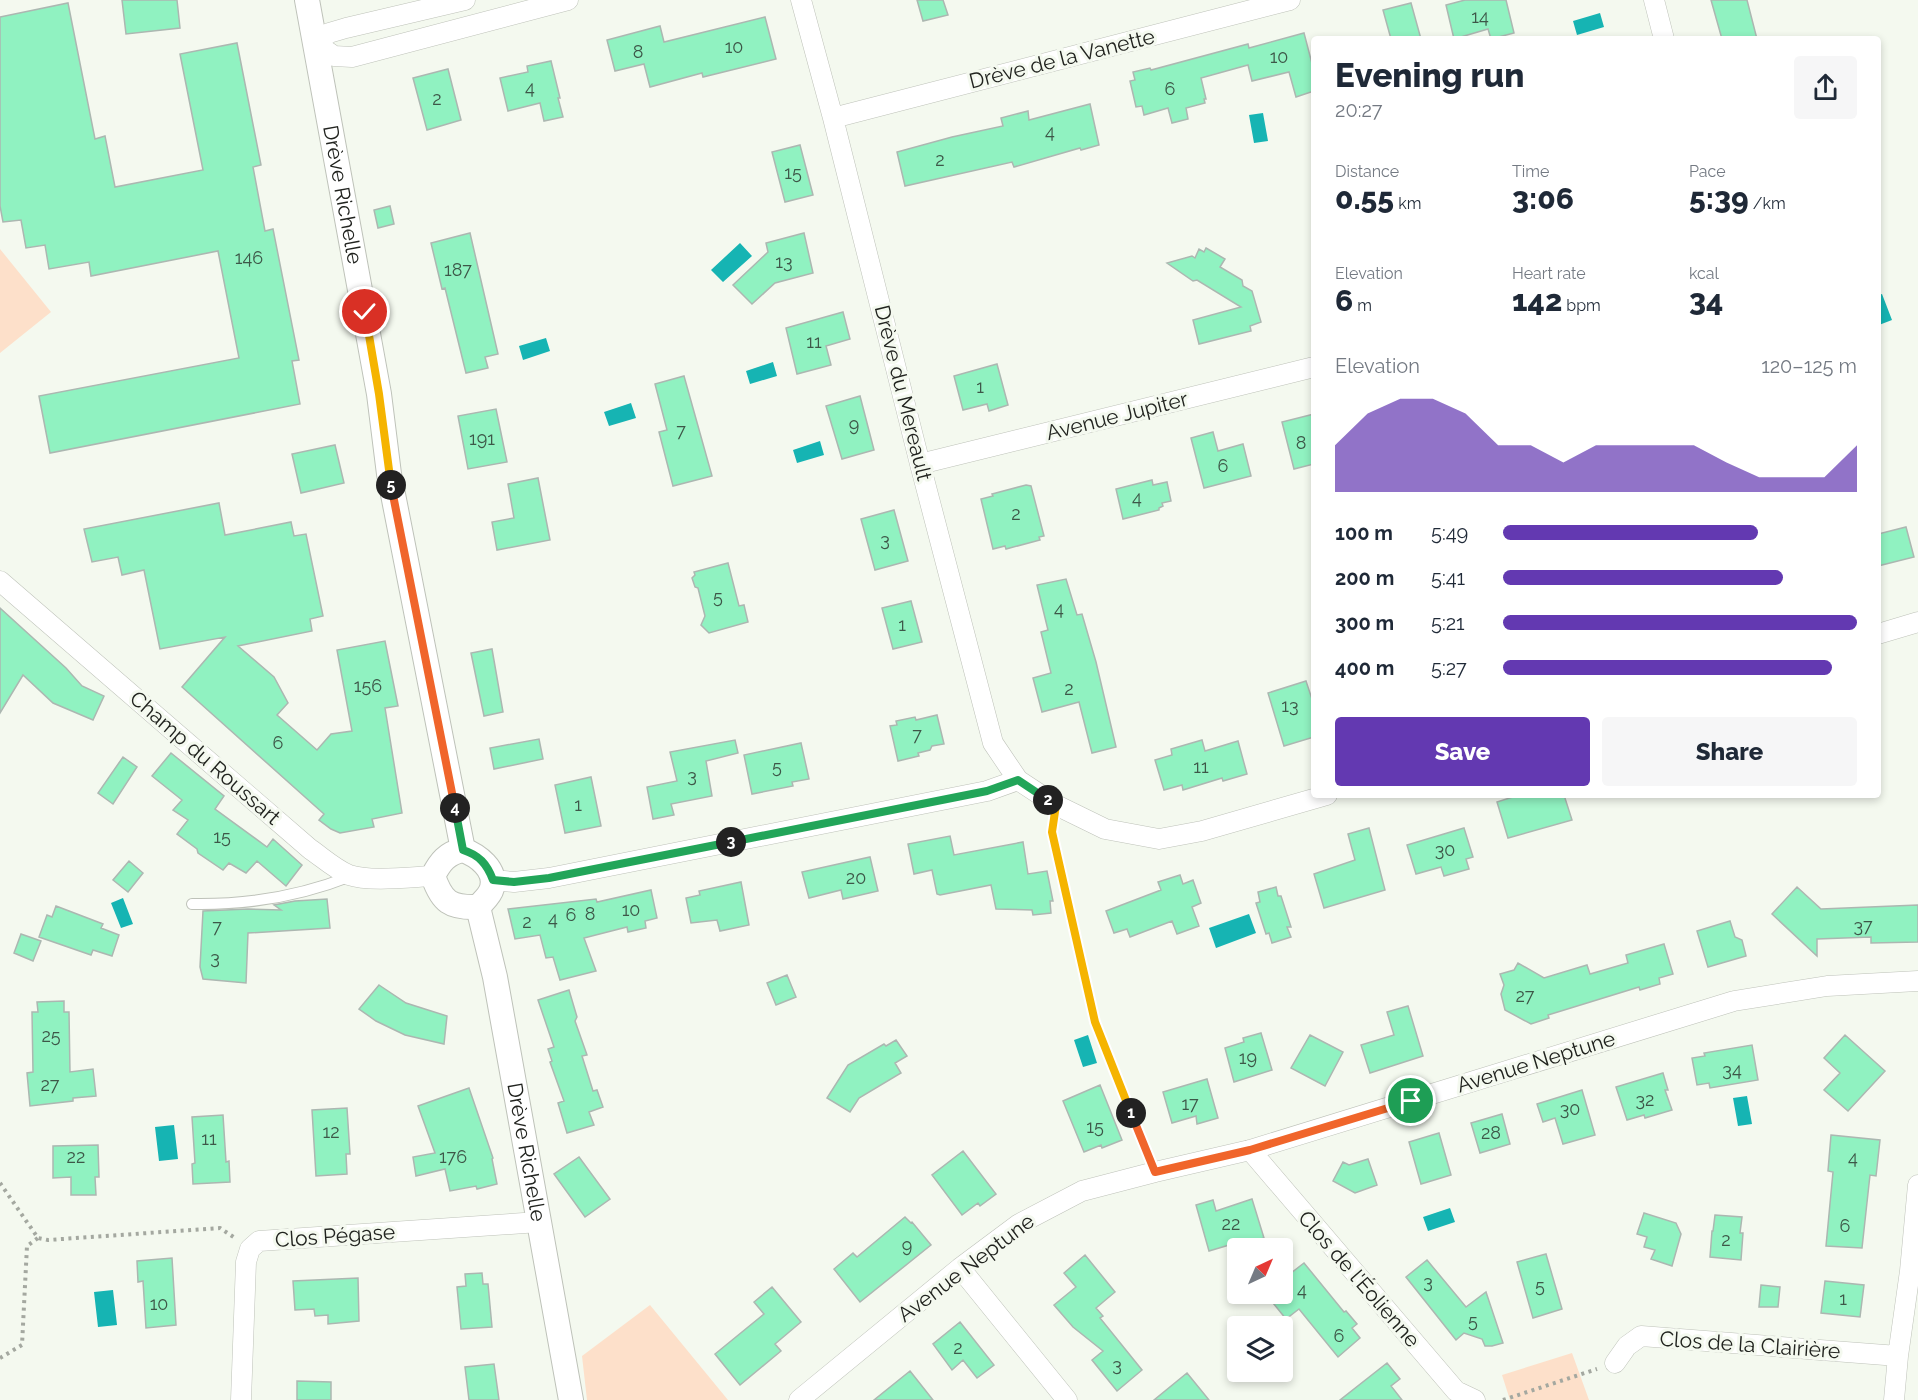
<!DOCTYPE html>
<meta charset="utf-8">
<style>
body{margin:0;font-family:Raleway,sans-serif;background:#f6f6f7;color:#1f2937;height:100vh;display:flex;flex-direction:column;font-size:22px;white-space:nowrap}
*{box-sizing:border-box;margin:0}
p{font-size:20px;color:#747a83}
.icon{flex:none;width:33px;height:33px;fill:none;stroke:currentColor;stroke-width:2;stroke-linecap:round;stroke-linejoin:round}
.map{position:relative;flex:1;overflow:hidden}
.sheet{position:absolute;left:1311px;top:36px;width:570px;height:762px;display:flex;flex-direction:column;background:#fff;border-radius:6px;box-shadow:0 3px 9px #0003}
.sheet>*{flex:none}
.needle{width:39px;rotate:44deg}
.fabs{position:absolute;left:1227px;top:1238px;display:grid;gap:12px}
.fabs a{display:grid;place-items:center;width:66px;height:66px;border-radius:6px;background:#fff;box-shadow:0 3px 9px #0003;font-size:30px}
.pin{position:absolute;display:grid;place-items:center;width:51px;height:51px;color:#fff;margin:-26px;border:3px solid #fff;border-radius:50%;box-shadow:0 2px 6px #0007}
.km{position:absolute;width:30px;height:30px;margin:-15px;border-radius:50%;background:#222;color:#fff;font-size:16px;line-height:30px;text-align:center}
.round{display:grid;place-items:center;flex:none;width:63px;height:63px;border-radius:6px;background:#f6f6f7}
.headline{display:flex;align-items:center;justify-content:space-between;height:102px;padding:0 24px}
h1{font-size:33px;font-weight:800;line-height:45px}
.stats{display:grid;grid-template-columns:repeat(3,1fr);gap:9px;height:102px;padding:6px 24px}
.stats div{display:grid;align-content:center}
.stats b{font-size:30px;font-weight:800}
.stats small{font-size:16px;font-weight:400}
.stats p{font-size:16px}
.chart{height:168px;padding:12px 24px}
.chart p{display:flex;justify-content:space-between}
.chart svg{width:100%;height:108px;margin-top:6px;fill:#6339b1;opacity:.7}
.button{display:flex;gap:12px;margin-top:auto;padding:12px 24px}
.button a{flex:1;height:69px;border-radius:6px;background:#6339b1;color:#fff;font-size:24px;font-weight:800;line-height:69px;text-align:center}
.button a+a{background:#f6f6f7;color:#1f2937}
ul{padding:0 24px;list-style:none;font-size:20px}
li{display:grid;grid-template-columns:96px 72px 1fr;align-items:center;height:45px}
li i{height:15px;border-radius:8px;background:#6339b1}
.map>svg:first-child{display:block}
.green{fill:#fde0ca}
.water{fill:#16b4b3}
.building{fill:#90f2c1;stroke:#acb7b1;stroke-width:1.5}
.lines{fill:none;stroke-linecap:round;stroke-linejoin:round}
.service-casing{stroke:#bec2b9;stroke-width:12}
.minor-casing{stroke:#bec2b9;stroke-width:21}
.tertiary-casing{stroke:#bec2b9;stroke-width:26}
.path{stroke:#a4a8a0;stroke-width:4;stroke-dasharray:3 4.5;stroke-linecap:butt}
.service{stroke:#fff;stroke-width:10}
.minor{stroke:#fff;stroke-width:20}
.tertiary{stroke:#fff;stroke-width:24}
.split-1-casing{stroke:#fff;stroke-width:12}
.split-2-casing{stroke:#fff;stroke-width:12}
.split-3-casing{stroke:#fff;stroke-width:12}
.split-4-casing{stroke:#fff;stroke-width:12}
.split-5-casing{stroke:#fff;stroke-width:12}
.split-6-casing{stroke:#fff;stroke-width:12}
.split-1{stroke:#f0652b;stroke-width:8}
.split-2{stroke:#f5b400;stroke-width:8}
.split-3{stroke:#22a559;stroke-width:8}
.split-4{stroke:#22a559;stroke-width:8}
.split-5{stroke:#f0652b;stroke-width:8}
.split-6{stroke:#f5b400;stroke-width:8}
.labels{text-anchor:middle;stroke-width:6;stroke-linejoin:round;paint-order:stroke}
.number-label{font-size:18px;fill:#3d5748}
.street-label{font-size:21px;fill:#21231f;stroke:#f4f9ef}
</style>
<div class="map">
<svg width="1918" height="1400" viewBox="0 0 1918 1400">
<rect width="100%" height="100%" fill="#f4f9ef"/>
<path class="green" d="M0,249l51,63 -51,41z
M650,1305l78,95h-141l-5,-44z
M1572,1353l17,47h-79l-8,-25z"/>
<path class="water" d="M1600,13l4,14 -27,8 -4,-14z
M1263,113l5,28 -14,2 -5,-28z
M740,243l12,13 -29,26 -12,-12z
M1882,294l10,26 -13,5 -1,-30z
M546,338l4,13 -27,9 -4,-14z
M773,362l4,14 -27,8 -4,-13z
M631,403l5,15 -27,8 -5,-14z
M820,441l4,14 -27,8 -4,-13z
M123,898l10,26 -12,4 -10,-25z
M1249,914l7,19 -40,15 -7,-20z
M1088,1035l9,28 -14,4 -9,-27z
M1747,1096l5,28 -14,2 -5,-28z
M174,1125l4,34 -19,2 -4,-34z
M1450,1208l5,14 -27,9 -5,-14z
M113,1290l4,35 -19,2 -4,-35z"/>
<path class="building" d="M122,0h55l3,28 -54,6z
M917,0h26l5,15 -25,6z
M1465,0h41l8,33 -23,6 -3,-10 -34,10 -8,-34z
M1711,0h36l10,39h-35z
M68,3l27,136 10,-3 10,51 88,-17 -23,-116 57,-11 24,122 -8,2 12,64 8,-2 26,131 -7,1 8,43 -250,49 -11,-57 200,-38 -21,-107 -127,25 -2,-14 -40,7 -4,-24 -19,3 -5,-28 -18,2 -3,-16v-189z
M1411,3l10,36h-30l-8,-29z
M765,17l11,42 -73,18 -1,-4 -52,14 -6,-23 -29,7 -8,-31 53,-14 4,16z
M1304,33l10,38v20l-18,6 -7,-25 -37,9 -4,-16 -47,13 5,21h-2l1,4 -19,5 2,11 -16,4 -4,-15 -24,7 -2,-9 -6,1 -6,-26 5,-1 -2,-8 17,-4 1,2 97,-26 1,4z
M551,61l9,37h-2l5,19 -19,4 -4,-18 -32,8 -8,-33 28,-6 -1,-6z
M448,69l13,51 -34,10 -14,-52z
M1090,104l9,41 -18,5 -1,-2 -66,19 -2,-5 -107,24 -8,-34 55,-15 51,-11 -2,-8 27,-7 1,9z
M800,145l13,50 -28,7 -13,-50z
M390,206l4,18 -16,4 -4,-18z
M470,233l28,121 -13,3 3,11 -22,5 -21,-85 -3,1 -11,-46z
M804,233l9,40 -38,10 -23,21 -19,-19 35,-33 -2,-9z
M1206,248l19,11 -5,8 22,13 1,6 9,5 9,31 -11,4 1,5 -52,13 -6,-24 48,-13 -44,-27 -4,1 -26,-18 25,-7 3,2 4,-9 5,3z
M843,312l7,27 -24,7 5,19 -34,9 -11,-46z
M997,364l11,41 -19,6 -2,-7 -24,6 -9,-34z
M684,376l28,100 -39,10 -14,-54 8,-2 -12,-46z
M860,396l14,54 -32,9 -16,-53z
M496,409l11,53 -39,7 -10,-53z
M1314,414v50l-20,5 -12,-47z
M1213,432l5,19 25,-7 8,32 -47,12 -13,-50z
M335,445l9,38 -43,10 -9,-39z
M538,478l12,62 -53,10 -5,-28 22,-4 -6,-34z
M1152,480l1,5 14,-3 4,19 -9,2 1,3 -4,2v2l-36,9 -7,-30z
M1026,485l5,1 13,50 -5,1 1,3 -34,9 -1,-3 -12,3 -12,-50 12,-3 -1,-2z
M219,503l6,32 66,-13 3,14 12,-2 17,82 -13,3 2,12 -74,15 36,31 14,26 -11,12 40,35 14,-16 21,-3 -15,-81 48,-9 13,65 -13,2 17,105 -30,6 2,8 -34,6 -9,-4 -12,-9 5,-6 -142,-127 43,-50 -65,12 -16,-79 -22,5 -4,-18 -26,5 -8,-33z
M894,510l14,51 -33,9 -14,-51z
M1906,527l8,30 -36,9v-32z
M728,563l11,43 5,-1 4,17 -39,11 -8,-8 4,-9 -7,-28 -3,-1 -3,-9 3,-3 -1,-3z
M1066,579l11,36 5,-1 14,48 20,85 -24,6 -13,-51 -37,10 -9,-34 18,-5 -10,-41 7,-2 -11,-45z
M911,601l11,41 -29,7 -11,-41z
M0,608l66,60 16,18 22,10 -11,24 -40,-17 -30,-28 -23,38z
M492,649l11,63 -19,4 -13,-63z
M1306,681l8,24v32l-30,9 -16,-53z
M937,715l7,29 -12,2 -2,4 -12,3 1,3 -21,5 -8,-35 7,-1 -1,-4 19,-4 1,3z
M539,739l4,20 -49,10 -4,-21z
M735,740l3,13 -32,8 6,35 -41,8 3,11 -21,4 -6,-32 30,-6 -7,-29z
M1202,740l3,11 33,-10 9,33 -24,7 -1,-3 -39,12 -1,-5 -18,5 -9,-30 17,-5 -1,-6z
M801,743l8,36 -17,3 1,4 -41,8 -8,-39z
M171,753l53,43 -9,13 52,38 6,-8 29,26 -16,21 -29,-25 -11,12 -17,-10 -6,7 -25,-17 -1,-4 -20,-15 11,-14 -15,-10 9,-10 -30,-24z
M123,757l14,10 -24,37 -15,-11z
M591,777l10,49 -36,7 -10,-48z
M1519,795h45l8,25 -64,18 -11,-36z
M1369,828l16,62 -61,18 -10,-34 41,-14 -7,-26z
M1464,828l9,29 -7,2 3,10 -25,7 -3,-9 -25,7 -9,-29z
M950,836l4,19 69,-13 5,32 19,-3 6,30h-3l1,12 -18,2 -1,-5 -36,-1 -5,-24 -51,10 -3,-1 -5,-24 -18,4 -6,-30z
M870,857l8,34 -35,8 -2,-9 -32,8 -7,-26z
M129,861l14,12 -15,19 -15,-12z
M1180,875l3,9 10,-4 8,23 -9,4 7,19 -22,8 -5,-13 -42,16 -3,-8 -13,4 -8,-22 55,-21 -3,-8z
M741,882l8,43 -29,6 -3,-11 -26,3 -5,-25 14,-3 -1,-4z
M1276,887l2,9h3l10,31h-4l4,10 -19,6 -3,-10 -3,1 -10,-31 4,-1 -2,-10z
M1797,887l24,22 97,-4v37l-47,1v-6l-54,2v17l-45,-42z
M651,890l6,28 -12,3 1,7 -18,4 -1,-5 -43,11 12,33 -36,9 -7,-23 -7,1 -6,-23 -25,4 -7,-30 88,-10 1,3z
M327,899l3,29 -82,5 -2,50 -43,-4 -3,-12 3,-56 45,-2 33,1 -7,-5 21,-4z
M56,906l47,18 -2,4 18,7 -7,21 -19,-6 -2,5 -52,-18 8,-22 5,2z
M1730,921l5,16 7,3 4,16 -38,11 -11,-36z
M21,934l20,7 -8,20 -19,-8z
M1664,944l9,30 -14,4 1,6 -20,6 -1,-3 -91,28 1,3 -18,6 -26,-14 -4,-16 3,-9 -4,-11 14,-4 4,-7 26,15 43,-13 3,9 38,-11 -2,-8z
M787,975l9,22 -20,8 -9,-22z
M379,985l27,18 41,13 -3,28 -39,-9 -29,-14 -17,-12z
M569,990l8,27 -2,4 12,34 -5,1 11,35 4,-1 6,17 -14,5 5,13 -27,8 -9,-30 6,-2 -14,-39 2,-1 -4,-12 6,-2 -16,-47z
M64,1001v11h5l1,60 23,-3 3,27 -23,2v3l-43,5 -3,-33 6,-1 -1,-60h6l-1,-10z
M1408,1006l15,50 -53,17 -9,-28 33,-10 -7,-23z
M1261,1033l11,37 -38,12 -9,-34 19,-6 -1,-4z
M1310,1035l33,17 -18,34 -34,-18z
M1845,1035l40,36 -37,40 -24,-21 16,-17 -16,-15z
M896,1040l11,16 -12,7 6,10 -42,25 -9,14 -23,-14 21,-33 36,-21 2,2z
M1752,1045l6,35 -48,8 -1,-5 -12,2 -5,-27 13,-2 -1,-3z
M1663,1073l5,17h-3l7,20 -27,8 -1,-3 -17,5 -11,-33z
M1207,1079l11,39 -21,6 -1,-8 -24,7 -9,-31z
M1100,1085l22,55 -20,8 -1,-3 -17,7 -21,-51z
M469,1088l24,70 -1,1 5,25 -20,5 -1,-3 -26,5 -5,-22 -29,7 -3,-19 22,-4 -17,-47z
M1582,1090l13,45 -32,9 -8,-26 -12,4 -6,-18z
M347,1108l3,46h-4l1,20 -31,2 -4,-66z
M1502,1114l8,30 -30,9 -9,-30z
M223,1115l3,47 3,-1 1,21 -37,2 -1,-20 3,-1 -3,-46z
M1439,1133l12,42 -30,9 -12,-42z
M1831,1135l49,5 -4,36 -6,-1 -8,73 -36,-2 7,-74 -5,-1z
M98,1145l1,32h-4l1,18h-25v-18l-18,1v-32z
M963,1151l33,43 -16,12 -2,-3 -16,12 -30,-40z
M579,1157l31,42 -25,18 -31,-43z
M1368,1159l9,26 -22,8 -22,-12 10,-19 6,3z
M1252,1199l12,39 -17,5 -1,-3 -37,11 -13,-46 17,-5 3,11z
M1644,1213l32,10 5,11 -9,32 -21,-7 4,-9 -11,-3 3,-10 -10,-3z
M1715,1215l27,2 -2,16h3l-2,27 -31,-3 2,-26h1z
M905,1217l6,6 1,-1 19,23 -71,57 -26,-33 19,-16 4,4z
M1546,1254l16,55 -29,9 -16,-56z
M1085,1255l30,37 -19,16 7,8 -3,2 42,52 -25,21 -25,-31 11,-9 -30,-24 -19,-22 22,-18 -12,-14z
M172,1258l4,67 -30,3 -3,-47 -5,1 -1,-21z
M1427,1260l39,47 20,-15 17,51 -11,3h-7l-3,-7 -18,-6 -8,7 -50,-63z
M1304,1263l40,49 2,-1 11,13 -5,4 8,10 -22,19 -39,-48 -13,10 -21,-26h17v-13z
M482,1273l1,11h5l4,43 -31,2 -4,-42 9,-1 -1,-12z
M358,1278l1,43 -31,3v-9l-13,1 -1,-7 -19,1 -2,-29z
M1825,1281l39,4 -4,32 -39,-4z
M1761,1285l19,2 -2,20h-19z
M772,1287l29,35 -26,22 6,7 -41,34 -25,-31 49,-40 -10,-12z
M960,1322l34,43 -17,13 -14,-18 -11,10 -19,-26z
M1387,1363l13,16 -9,7 11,14h-62z
M494,1364l5,36h-30l-4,-33z
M910,1371l23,29h-59z
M1187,1373l22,27h-55z
M297,1381l34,1v18h-34z"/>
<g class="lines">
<g class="service-casing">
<path id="service" d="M192,904c54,1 109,-8 159,-28"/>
</g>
<g class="minor-casing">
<path id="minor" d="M465,0l-119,28 -17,5 -14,10 19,13 18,1 216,-57
M801,0l32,118 87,346 73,279 25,37 38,25 49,24 54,10 43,-8 125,-36
M1654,0l10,39
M833,118l457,-118
M920,464l394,-97
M0,581l310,268c13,9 25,20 39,26 20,7 62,2 84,1
M1878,634l40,-12
M493,880l21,2 35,-4 438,-87 31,-11
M1250,1150l206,241 19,9
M960,1268l107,132
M1615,1363l12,-17 14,-10 257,20
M241,1400l5,-138 4,-13 9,-8 280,-19
M799,1400l161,-132 59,-44 63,-33 73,-19 95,-22 484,-149 93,-15 91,-5
M1894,1400l4,-44 12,-85 8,-86"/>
</g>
<g class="tertiary-casing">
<g id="tertiary">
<path id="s1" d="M307,0l72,394 10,80 74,376"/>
<path d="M463,850c14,5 34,19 29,38 -2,8 -9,13 -14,19 -28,1 -36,-5 -45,-31 7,-14 14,-23 30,-26z"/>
<path id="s2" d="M478,907l17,70 76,423"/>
</g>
</g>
<path class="path" d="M1053,826l-1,7 43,189 53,132
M0,1183l38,55 10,2 172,-12 15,10
M0,1358l22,-13 5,-99 11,-8
M1503,1400l94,-31"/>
<use href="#service" class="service"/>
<use href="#minor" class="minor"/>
<use href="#tertiary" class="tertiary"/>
</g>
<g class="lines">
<g class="split-1-casing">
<path id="split-1" d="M1131,1113l24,59 95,-22 161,-49"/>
</g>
<g class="split-2-casing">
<path id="split-2" d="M1048,800l8,5 -4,27 43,190 36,91"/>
</g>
<g class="split-3-casing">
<path id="split-3" d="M731,842l256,-51 31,-11 30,20"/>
</g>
<g class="split-4-casing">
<path id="split-4" d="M455,808l8,42c16,5 24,14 30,30l21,2 35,-4 182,-36"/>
</g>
<g class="split-5-casing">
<path id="split-5" d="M391,485l64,323"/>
</g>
<g class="split-6-casing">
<path id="split-6" d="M365,312l14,82 12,91"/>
</g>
<use href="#split-1" class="split-1"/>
<use href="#split-2" class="split-2"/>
<use href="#split-3" class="split-3"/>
<use href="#split-4" class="split-4"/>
<use href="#split-5" class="split-5"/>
<use href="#split-6" class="split-6"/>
</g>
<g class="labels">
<g class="number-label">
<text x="1480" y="23">14</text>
<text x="734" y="53">10</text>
<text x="638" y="58">8</text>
<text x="1279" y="63">10</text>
<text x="530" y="94">4</text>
<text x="1170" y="95">6</text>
<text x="437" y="105">2</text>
<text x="1050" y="138">4</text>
<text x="940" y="166">2</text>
<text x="793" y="179">15</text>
<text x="249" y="264">146</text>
<text x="784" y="268">13</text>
<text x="458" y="276">187</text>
<text x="814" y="348">11</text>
<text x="980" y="393">1</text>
<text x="854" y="431">9</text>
<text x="681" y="437">7</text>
<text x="482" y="445">191</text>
<text x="1301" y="449">8</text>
<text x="1223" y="472">6</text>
<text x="1137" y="504">4</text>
<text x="1016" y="520">2</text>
<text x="885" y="546">3</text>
<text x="718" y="603">5</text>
<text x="1059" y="615">4</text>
<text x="902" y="631">1</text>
<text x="368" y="692">156</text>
<text x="1069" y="695">2</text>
<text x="1290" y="712">13</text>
<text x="917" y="741">7</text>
<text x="278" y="749">6</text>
<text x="777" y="773">5</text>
<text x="1201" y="773">11</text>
<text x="692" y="782">3</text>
<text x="578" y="811">1</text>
<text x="222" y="843">15</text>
<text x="1445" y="856">30</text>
<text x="856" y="884">20</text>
<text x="631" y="916">10</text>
<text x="590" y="920">8</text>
<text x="571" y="921">6</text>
<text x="553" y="925">4</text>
<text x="527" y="928">2</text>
<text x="1863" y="932">37</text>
<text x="217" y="933">7</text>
<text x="215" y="964">3</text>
<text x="1525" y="1002">27</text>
<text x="51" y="1042">25</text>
<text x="1248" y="1064">19</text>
<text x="1732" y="1076">34</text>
<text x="50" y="1091">27</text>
<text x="1645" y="1106">32</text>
<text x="1190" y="1110">17</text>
<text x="1570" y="1115">30</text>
<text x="1095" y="1133">15</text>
<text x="331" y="1138">12</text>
<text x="1491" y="1139">28</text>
<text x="209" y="1145">11</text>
<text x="76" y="1163">22</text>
<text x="453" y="1163">176</text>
<text x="1853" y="1164">4</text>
<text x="1231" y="1230">22</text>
<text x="1845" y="1232">6</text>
<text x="1726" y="1246">2</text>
<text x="907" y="1252">9</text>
<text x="1428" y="1288">3</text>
<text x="1540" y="1292">5</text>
<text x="1302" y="1296">4</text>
<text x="1843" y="1305">1</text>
<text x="159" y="1310">10</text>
<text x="1473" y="1327">5</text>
<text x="1339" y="1342">6</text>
<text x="958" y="1354">2</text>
<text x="1117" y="1371">3</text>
</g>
<g class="street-label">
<text transform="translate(1062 59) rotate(-14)" y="7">Drève de la Vanette</text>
<text dy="7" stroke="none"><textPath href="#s1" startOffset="198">Drève Richelle</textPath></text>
<text transform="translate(903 393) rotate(76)" y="7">Drève du Mereault</text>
<text transform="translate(1117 416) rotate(-14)" y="7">Avenue Jupiter</text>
<text transform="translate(205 758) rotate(41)" y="7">Champ du Roussart</text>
<text transform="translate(1536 1062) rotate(-17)" y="7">Avenue Neptune</text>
<text dy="7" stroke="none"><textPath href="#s2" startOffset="250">Drève Richelle</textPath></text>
<text transform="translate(335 1236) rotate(-4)" y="7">Clos Pégase</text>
<text transform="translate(966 1268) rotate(-37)" y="7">Avenue Neptune</text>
<text transform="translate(1359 1279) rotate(49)" y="7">Clos de l'Éolienne</text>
<text transform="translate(1750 1345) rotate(4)" y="7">Clos de la Clairière</text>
</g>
</g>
</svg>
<div class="fabs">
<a><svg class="needle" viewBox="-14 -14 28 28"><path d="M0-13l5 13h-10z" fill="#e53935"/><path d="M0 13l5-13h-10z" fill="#747a83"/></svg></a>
<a><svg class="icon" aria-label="layers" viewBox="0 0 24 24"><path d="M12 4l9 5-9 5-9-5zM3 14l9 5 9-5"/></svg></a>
</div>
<div class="pin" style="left:1411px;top:1101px;background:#1e9e55"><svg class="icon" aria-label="arrive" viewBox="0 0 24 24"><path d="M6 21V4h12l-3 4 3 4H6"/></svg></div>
<div class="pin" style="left:365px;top:312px;background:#d93025"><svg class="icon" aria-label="check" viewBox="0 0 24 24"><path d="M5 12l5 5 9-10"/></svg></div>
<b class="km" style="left:1131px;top:1113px">1</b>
<b class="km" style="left:1048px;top:800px">2</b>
<b class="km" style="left:731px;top:842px">3</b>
<b class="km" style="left:455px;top:808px">4</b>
<b class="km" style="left:391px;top:485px">5</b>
<section class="sheet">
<div class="headline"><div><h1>Evening run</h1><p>20:27</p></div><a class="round"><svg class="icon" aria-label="share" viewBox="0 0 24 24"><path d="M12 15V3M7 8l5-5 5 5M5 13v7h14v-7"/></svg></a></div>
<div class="stats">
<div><p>Distance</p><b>0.55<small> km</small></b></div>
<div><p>Time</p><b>3:06</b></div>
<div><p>Pace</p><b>5:39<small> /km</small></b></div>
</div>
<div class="stats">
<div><p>Elevation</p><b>6<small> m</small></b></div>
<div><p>Heart rate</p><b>142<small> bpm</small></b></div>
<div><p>kcal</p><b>34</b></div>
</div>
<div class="chart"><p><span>Elevation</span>120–125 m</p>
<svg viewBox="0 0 160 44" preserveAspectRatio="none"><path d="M0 44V25L10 12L20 6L30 6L40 12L50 25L60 25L70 32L80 25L90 25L100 25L110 25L120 32L130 38L140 38L150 38L160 25V44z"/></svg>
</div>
<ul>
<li><b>100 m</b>5:49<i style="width:72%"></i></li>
<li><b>200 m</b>5:41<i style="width:79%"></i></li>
<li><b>300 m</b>5:21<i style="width:100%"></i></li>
<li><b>400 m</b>5:27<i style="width:93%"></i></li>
</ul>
<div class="button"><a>Save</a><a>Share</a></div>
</section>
</div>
